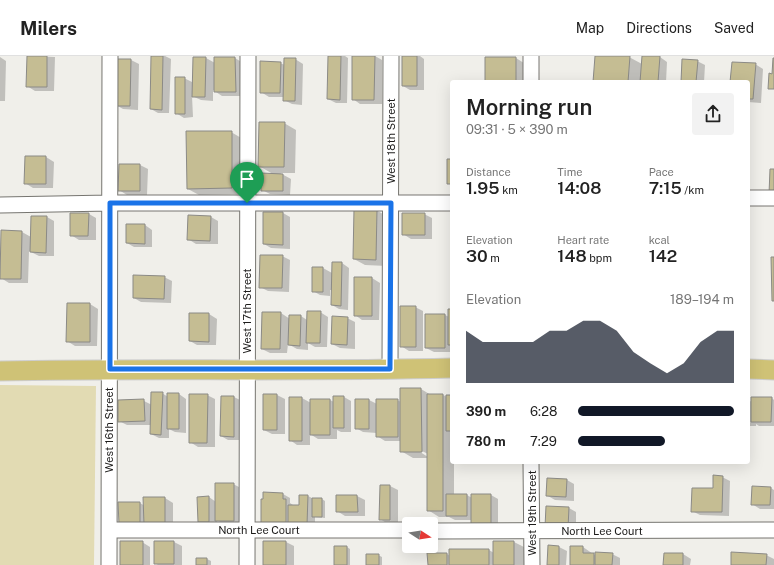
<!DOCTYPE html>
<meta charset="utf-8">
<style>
body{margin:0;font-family:"Public Sans",sans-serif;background:#f2f2f2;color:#222;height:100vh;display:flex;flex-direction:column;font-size:15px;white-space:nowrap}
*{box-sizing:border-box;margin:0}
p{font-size:13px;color:#767676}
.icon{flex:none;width:22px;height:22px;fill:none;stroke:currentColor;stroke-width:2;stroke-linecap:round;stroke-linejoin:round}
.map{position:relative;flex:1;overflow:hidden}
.drawer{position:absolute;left:450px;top:24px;width:300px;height:384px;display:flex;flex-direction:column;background:#fff;border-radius:4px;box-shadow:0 4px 16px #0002}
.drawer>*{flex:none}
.needle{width:26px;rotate:102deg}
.controls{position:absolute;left:402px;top:461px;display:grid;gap:8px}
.controls a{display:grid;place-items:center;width:36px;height:36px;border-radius:4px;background:#fff;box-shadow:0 4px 16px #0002;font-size:20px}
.pin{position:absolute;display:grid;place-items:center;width:34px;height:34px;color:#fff;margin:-41px -17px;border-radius:50% 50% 50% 0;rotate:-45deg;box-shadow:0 0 4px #0007}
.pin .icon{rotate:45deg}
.round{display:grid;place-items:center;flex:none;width:42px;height:42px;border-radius:4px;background:#f2f2f2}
.head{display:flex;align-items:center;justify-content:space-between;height:68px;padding:0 16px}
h1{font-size:22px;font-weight:600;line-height:30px}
.metrics{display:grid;grid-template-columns:repeat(3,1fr);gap:6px;height:68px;padding:4px 16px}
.metrics div{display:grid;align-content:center}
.metrics b{font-size:17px;font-weight:600}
.metrics small{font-size:11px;font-weight:400}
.metrics p{font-size:11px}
.chart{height:112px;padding:8px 16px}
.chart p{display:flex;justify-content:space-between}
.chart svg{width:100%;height:72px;margin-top:4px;fill:#111827;opacity:.7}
ul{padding:0 16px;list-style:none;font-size:13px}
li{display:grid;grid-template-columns:64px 48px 1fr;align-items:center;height:30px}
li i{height:10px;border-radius:5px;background:#111827}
header{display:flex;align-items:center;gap:24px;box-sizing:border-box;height:56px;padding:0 20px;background:#fff;border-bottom:1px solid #e0e0e0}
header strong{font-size:19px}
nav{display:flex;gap:22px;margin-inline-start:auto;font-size:14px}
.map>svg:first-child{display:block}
.green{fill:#e2dbb3}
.shadow{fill:#0003;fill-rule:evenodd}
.building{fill:#c5bd93;stroke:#8b8a86}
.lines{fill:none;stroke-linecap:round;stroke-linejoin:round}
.minor-casing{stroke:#767570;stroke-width:17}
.major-casing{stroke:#cdcdcd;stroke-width:21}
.minor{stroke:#fff;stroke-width:15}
.major{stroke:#cfc276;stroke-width:19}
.route-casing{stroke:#fff;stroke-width:8}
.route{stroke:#1a73e8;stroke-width:5}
.labels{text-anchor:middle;stroke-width:4;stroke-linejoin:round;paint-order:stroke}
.street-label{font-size:11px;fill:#1c1b1a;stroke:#fff}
</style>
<header>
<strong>Milers</strong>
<nav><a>Map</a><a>Directions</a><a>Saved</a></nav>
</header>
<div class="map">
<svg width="774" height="509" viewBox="0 0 774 509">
<rect width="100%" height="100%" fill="#f0efea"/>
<path class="green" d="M0,329l96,1 -2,179h-94z"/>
<path class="shadow" d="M28,0l27,1 -1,34h-19l-8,-5z
M152,0h13l6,3 -2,54h-11l-7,-4z
M329,0h16l3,2 -1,45h-11l-8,-4z
M353,0h22l7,4v44h-22l-7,-5z
M403,0h17l4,3v31h-14l-7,-4z
M596,0l33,1 13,7 18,-7 7,5 -1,20h-72z
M0,1l6,4 -1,40h-5z
M194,2h12l9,5 20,-5 8,5v33h-21l-9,-6v11l-12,-1 -9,-4 1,21 -9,1 -8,-5 8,-35 10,5z
M516,2l11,7v17h-41z
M295,3l8,5 -1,41 -10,-1 -8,-4v-3h-15l-8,-5 19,-29 5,2z
M117,4h14l8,4 -1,46 -15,-1 -7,-4z
M697,5l8,4 -1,17h-22z
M755,8l8,5 -2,34 -13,-1v-20h-17z
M284,67l12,7 -1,43h-15l11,6 -1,16 -20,-1 -8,-4 11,-16 -14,-8z
M231,76l12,7v55l-44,1 -11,-6z
M26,101h20l8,5 -1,26h-20l-8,-5z
M120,109h20l8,4 -1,26h-20l-8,-5z
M376,154l12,7 -1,49 -22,-1 -11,-6z
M283,157l7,4v32l-19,-1 -7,-4z
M89,158l7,4v22h-17l-8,-5z
M424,158l8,4v21h-21l-8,-5z
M47,161l7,4v35h-15l-10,-5 -1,32h-19l-8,-5 21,-46 9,5z
M211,161l7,4v23h-22l-8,-5z
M145,169l7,5v17h-18l-7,-4z
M282,200l8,4 -1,32 -21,-1 -8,-4z
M342,207l7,5 -1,42 -9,-1 -7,-4v-15h-2v6l-10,-1 -7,-4 10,-23 9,5z
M164,221l8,4 -1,22 -30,-1 -7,-4z
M372,222l8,5 -1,37h-17l-7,-5z
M748,243l2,1v49h-2z
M68,248h22l8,5 -1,37h-22l-8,-5z
M415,251l8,4v40h-14l-8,-5z
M452,254v42h-18l-8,-4v-33h19l4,2z
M320,256l8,5 -1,30h-12l-7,-4v7l-11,-1 -9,-5 -1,9h-17l-8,-4 19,-36 9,6 11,-3 6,4z
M190,258h19l8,5 -1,26h-19l-7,-4z
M347,262l8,4v27l-15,-1 -8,-4z
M401,333h20l10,6h12l4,2 5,-1v66h2v33h13l5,3 19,-3 7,4v29l-26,-8h-17l-6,-3h-10l-11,-7v-52h-15l-12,-7v-10h-16l-8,-5v-3l-14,-1 -7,-4v-28h13l8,4 20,-4 4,2zM418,393l10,5v3l-11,-7z
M162,337l6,4 11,-3 7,5v34l-11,-1 -6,-3v9h-10l-8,-4v-9h-24l-8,-4 25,-20 8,4z
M207,339l8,4v48h-17l-8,-5z
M277,339l8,4v35h-13l-8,-4z
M222,341h12l8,4 -1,39h-13l-7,-4z
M344,341l7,4v31h-10l-4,-2v9h-19l-8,-5v11h-13l-7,-5 12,-42 9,5 19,-3 4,2z
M772,342l2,2v26h-15l-3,-2v2h-8v-26l4,2z
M722,421l8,4 -1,35 -29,-1 -8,-4 22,-22z
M567,424l7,4v17l-19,-1 -7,-4z
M233,428l8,4v36h-17l-7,-4v6h-11l-7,-5 -1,-24h11l7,5z
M381,430h9l8,4v34h-10l-8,-5z
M771,432l3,2v19h-14l-8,-5z
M283,438l7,4v5l3,2v1h7l8,-10 6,3h8l3,2v17l-10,-1v12l-45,2z
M337,440h20l8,4v16h-20l-8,-5z
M144,442h21l8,5v25h-46l-8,-25h21l5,3z
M569,452l7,4v20l-22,-1z
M142,486l8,5v18h-29z
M155,486h19l8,4v19h-24l-3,-2z
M286,486l8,4v19h-30z
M494,486h20l12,6v17h-97l18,-11 3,2v-6h39l5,3z
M549,490l10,1 8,4 -1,14h-18z
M347,491l3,2v16h-15z
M583,491l13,9 16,-2 8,4v7h-49z
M683,498l8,5 -1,6h-26z
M378,499l4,2v8h-15z
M766,499l8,4v6h-42z
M207,503l4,2v4h-14z"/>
<path class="building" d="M27,0h20v31h-21z
M151,0h12l-1,54 -12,-1z
M328,0h13l-1,44 -13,-1z
M352,0h23l-1,44h-22z
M402,0h15v30h-15z
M595,0h35l-2,26h-35z
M642,0h18l-2,26h-18z
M193,1h13l-1,40h-13z
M214,1h21l1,35h-22z
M485,1h31v25h-31z
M284,2h12l-1,43h-12z
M773,2h1v31h-6l1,-16 3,1z
M116,3h15l-1,47h-15z
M682,3l16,1 -2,22h-15z
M260,5l21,1 -1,31h-20z
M732,6l24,1 -3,36h-5v-17h-18z
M175,21h10v37h-10z
M259,66h26l-1,45h-26z
M186,75h46v57l-45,1z
M25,100h21v28h-22z
M447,103h5v25h-5z
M119,108h21v27h-22z
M770,113h4v25h-5z
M261,117l22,1v17h-22z
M354,153h23l-1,51 -23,-1z
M263,156h20v33l-20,-1z
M70,157h19l-1,23h-18z
M402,157h23v22h-23z
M188,159l23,1 -1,25 -23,-1z
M31,160h16l-1,37 -16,-1z
M126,168h19v20l-19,-1z
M1,174l21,1 -1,48h-21z
M260,199h23l-1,33h-23z
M771,201h3v44h-2z
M332,206h10l-1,44 -10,-1z
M312,211h11v25h-11z
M133,219l32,1 -1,23 -31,-1z
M354,221h18v39h-18z
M67,247h23v39h-24z
M400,250h16v41h-16z
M448,253h4v36h-4z
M307,255h14l-1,32h-14z
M262,256h19l-1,37h-19z
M189,257h20v29l-20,-1z
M425,258h20v34h-20z
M289,259h12l-1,31 -12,-1z
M332,260l16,1 -1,28 -16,-1z
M400,332h21l1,64h-22z
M151,336h12l-2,43 -11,-1z
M167,337h12v36h-12z
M189,338h19l-1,49h-18z
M263,338h14v36h-14z
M427,338h16v117h-16z
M446,339h6v36h-6z
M221,340h13v41l-14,-1z
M333,340h11v32h-11z
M289,341h13v44h-13z
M751,341h21l-1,25h-20z
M144,343l1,22 -27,1v-22z
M310,343h20v36h-20z
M355,343h14v30h-14z
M376,343h22v38h-22z
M713,419l10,1 -1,36h-31l1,-24h21z
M547,422l20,1 -1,18 -20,-1z
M215,427h19v38h-19z
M380,429h10v35h-11z
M752,430l19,1 -1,18h-19z
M263,436l20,1v6h3v28h-25v-28h2z
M446,438h21v22h-21z
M471,438h20v30h-20z
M299,439h9l-1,30h-19v-20h11z
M336,439h21l1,17h-22z
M209,440v26h-11l-1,-25z
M143,441h22v27h-21z
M312,442h10v19h-10z
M118,446h22v22h-21z
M546,450l23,1 -1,21 -23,-1z
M120,485h23v24h-23z
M154,485h20v23h-20z
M263,485h23v24h-23z
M493,485h21v24h-21z
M548,489l11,1v19h-12z
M334,490h13v19h-13z
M570,490h13v7h11v12h-24z
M449,493h40v16h-40z
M595,496l18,1 -1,12h-17z
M731,496l36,2 -1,11h-35z
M427,497h20v12h-19z
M664,497h19v12h-20z
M366,498h13v11h-13z
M196,502h11v7h-11z"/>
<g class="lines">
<g class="minor-casing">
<path id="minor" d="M531,0v26
M748,142h26
M0,149l110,-2h342
M390,313l1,-313
M531,406l1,103
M109,474h300
M431,475l343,-1
M109,509l1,-509
M247,509l1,-509"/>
</g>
<g class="major-casing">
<path id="major" d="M748,313l26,1
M0,315c151,-3 301,1 452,-3"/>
</g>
<use href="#minor" class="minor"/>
<use href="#major" class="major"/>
</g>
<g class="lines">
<g class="route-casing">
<path id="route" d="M110,147h281l-1,166h-280z"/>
</g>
<use href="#route" class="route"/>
</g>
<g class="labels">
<g class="street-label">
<text transform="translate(391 85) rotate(-90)" y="4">West 18th Street</text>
<text transform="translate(247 255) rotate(-90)" y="4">West 17th Street</text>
<text transform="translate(109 374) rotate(-90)" y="4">West 16th Street</text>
<text transform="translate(532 457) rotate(-90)" y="4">West 19th Street</text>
<text x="259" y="478">North Lee Court</text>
<text x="602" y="479">North Lee Court</text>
</g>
</g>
</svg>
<div class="controls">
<a><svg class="needle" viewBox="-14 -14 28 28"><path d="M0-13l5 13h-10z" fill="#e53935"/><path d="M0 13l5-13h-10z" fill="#767676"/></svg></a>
</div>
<div class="pin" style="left:247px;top:147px;background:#1e9e55"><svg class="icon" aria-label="arrive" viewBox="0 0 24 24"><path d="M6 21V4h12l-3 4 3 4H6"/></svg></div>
<section class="drawer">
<div class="head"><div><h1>Morning run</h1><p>09:31 · 5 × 390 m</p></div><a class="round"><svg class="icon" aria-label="share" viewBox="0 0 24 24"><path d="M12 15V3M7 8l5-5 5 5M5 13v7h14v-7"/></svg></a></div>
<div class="metrics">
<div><p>Distance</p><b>1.95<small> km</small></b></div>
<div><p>Time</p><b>14:08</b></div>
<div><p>Pace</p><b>7:15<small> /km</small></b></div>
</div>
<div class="metrics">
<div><p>Elevation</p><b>30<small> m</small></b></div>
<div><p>Heart rate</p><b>148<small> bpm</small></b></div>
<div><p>kcal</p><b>142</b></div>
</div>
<div class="chart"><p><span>Elevation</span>189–194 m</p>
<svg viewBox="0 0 160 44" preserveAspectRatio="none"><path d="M0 44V12L10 19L20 19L30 19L40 19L50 12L60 12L70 6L80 6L90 12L100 25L110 32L120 38L130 32L140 19L150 12L160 12V44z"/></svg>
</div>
<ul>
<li><b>390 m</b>6:28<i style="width:100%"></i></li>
<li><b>780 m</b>7:29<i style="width:56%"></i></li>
</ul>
</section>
</div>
